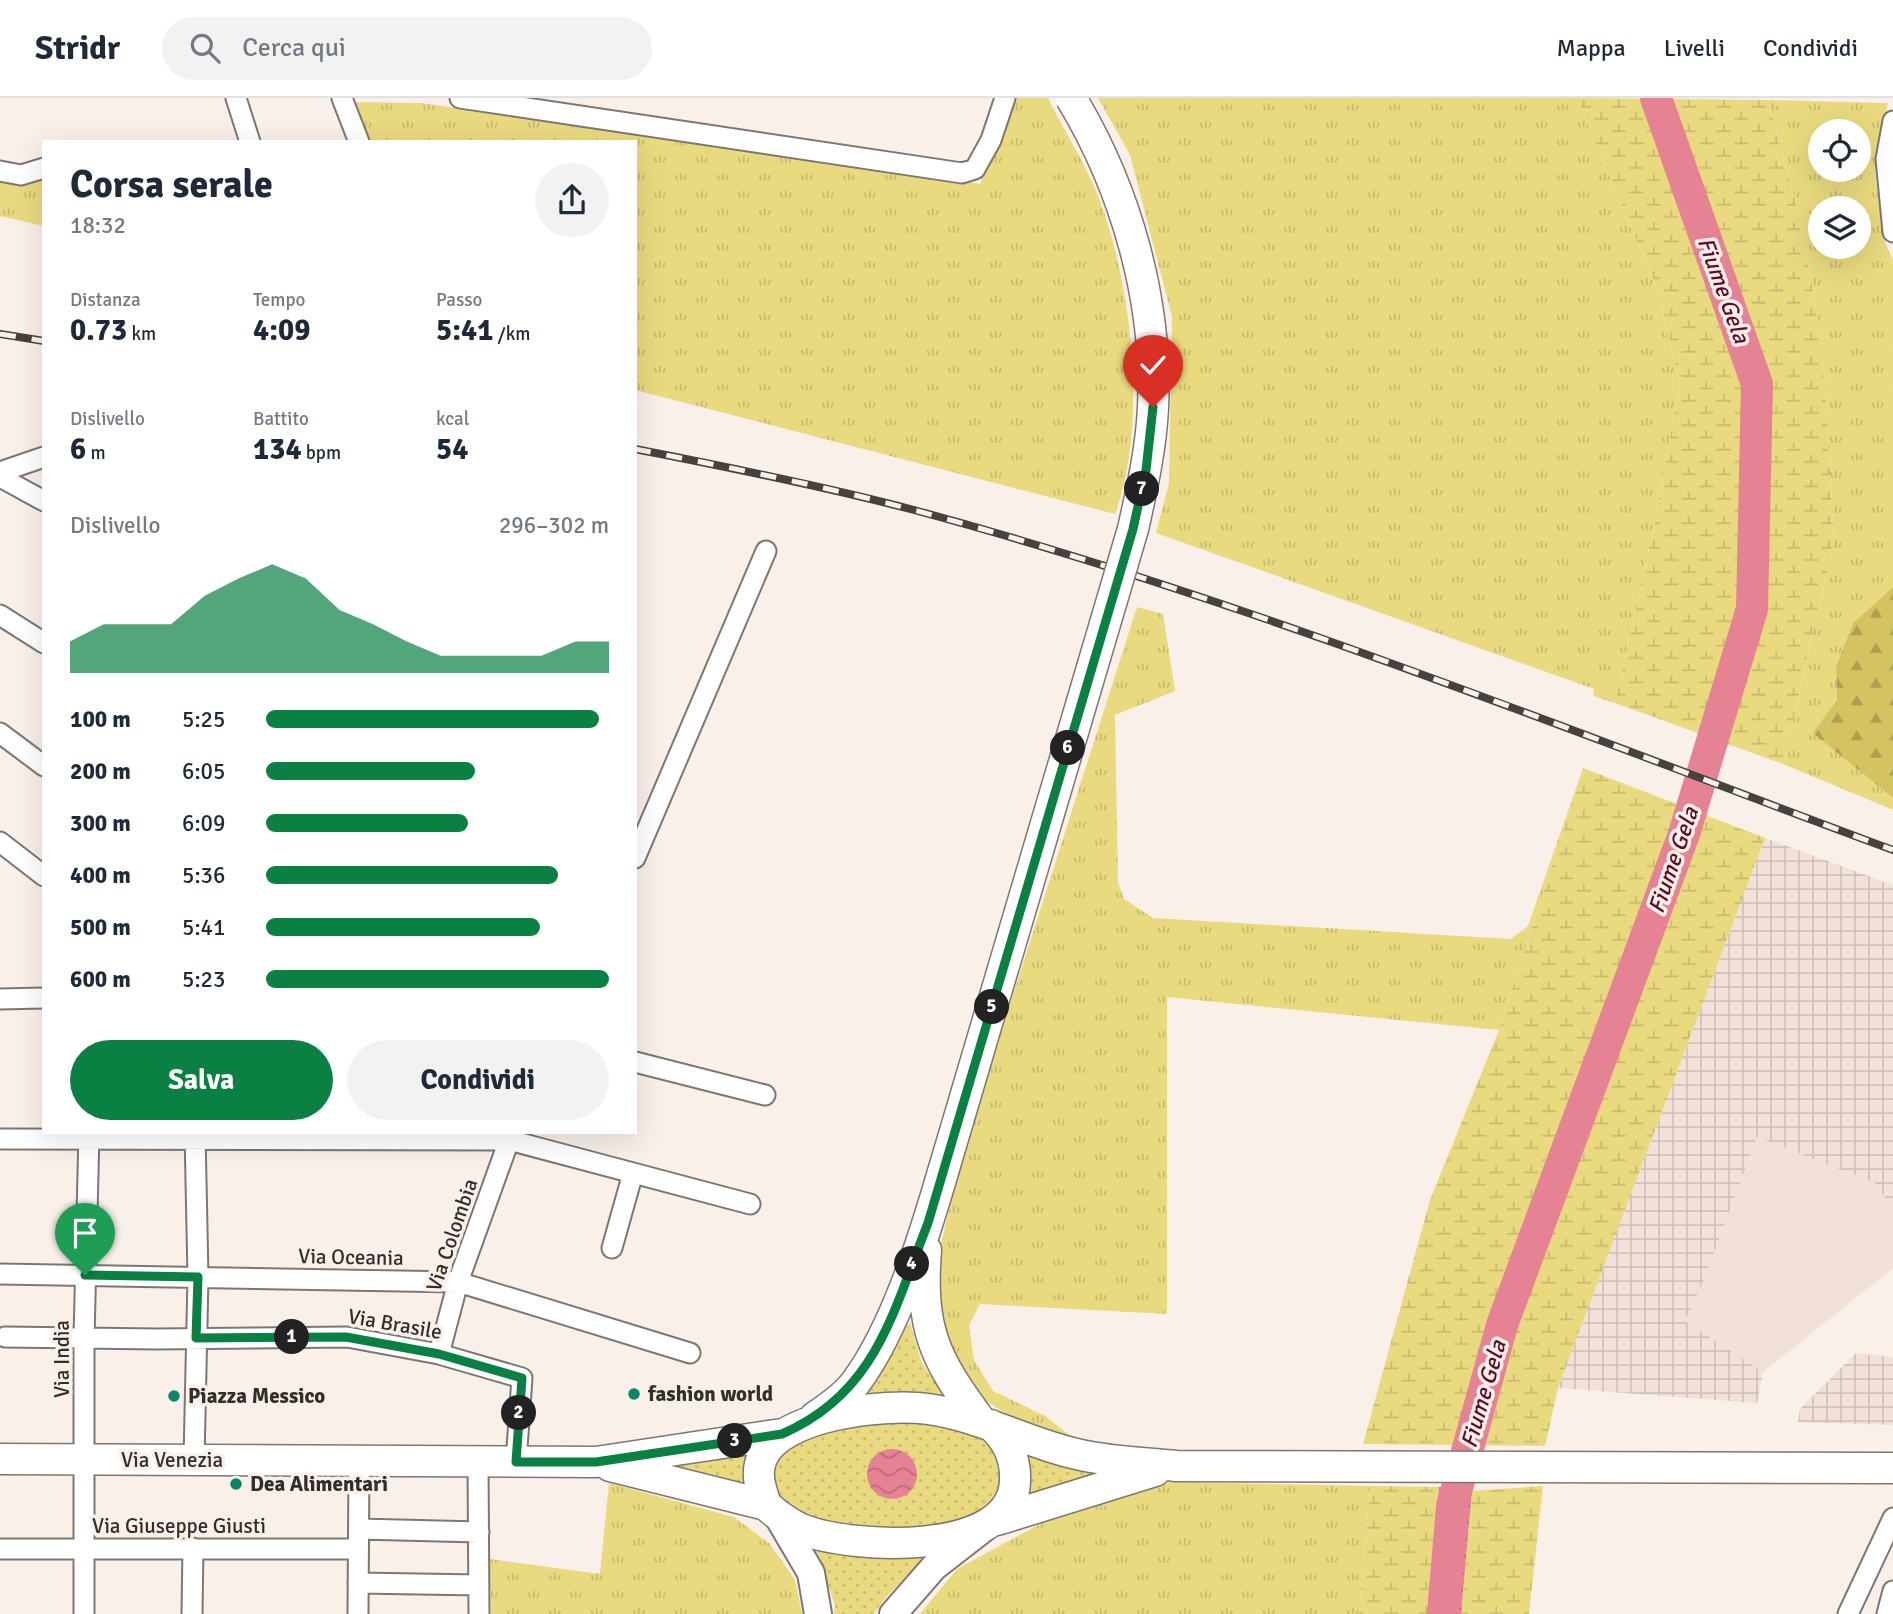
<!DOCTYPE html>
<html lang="it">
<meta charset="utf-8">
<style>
body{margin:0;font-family:Signika,sans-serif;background:#f2f2f3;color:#1f2937;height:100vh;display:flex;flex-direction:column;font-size:26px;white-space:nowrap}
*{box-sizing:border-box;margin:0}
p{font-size:23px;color:#747a83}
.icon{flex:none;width:38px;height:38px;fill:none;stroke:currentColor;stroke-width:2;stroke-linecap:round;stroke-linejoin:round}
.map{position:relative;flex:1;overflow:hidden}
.panel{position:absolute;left:42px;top:42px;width:595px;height:994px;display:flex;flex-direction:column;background:#fff;border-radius:0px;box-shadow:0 7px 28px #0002}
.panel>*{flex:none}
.fabs{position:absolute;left:1808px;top:21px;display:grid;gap:14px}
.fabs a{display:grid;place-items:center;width:63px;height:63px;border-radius:50%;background:#fff;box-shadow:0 7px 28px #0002;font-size:35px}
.pin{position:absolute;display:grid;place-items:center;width:60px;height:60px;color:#fff;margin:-72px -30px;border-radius:50% 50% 50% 0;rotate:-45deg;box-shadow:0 0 7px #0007}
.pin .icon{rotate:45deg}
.km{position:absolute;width:35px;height:35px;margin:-18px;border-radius:50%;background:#222;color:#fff;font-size:19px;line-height:35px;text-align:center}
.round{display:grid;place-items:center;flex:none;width:74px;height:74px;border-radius:37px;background:#f2f2f3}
.headline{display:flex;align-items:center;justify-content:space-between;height:119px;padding:0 28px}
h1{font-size:38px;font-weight:800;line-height:52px}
.metrics{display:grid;grid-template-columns:repeat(3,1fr);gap:10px;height:119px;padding:7px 28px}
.metrics div{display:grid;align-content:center}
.metrics b{font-size:30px;font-weight:800}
.metrics small{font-size:19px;font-weight:400}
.metrics p{font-size:19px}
.chart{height:196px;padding:14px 28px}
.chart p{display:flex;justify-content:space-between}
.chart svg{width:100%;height:126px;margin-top:7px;fill:#0b8043;opacity:.7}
.primary-button{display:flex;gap:14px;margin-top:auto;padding:14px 28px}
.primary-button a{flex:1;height:80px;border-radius:42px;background:#0b8043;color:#fff;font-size:28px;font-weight:800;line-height:80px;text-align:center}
.primary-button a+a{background:#f2f2f3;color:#1f2937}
ul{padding:0 28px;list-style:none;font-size:23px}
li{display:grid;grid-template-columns:112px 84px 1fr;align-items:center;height:52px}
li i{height:18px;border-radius:9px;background:#0b8043}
header{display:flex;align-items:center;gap:42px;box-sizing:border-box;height:98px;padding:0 35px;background:#fff;border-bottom:2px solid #e0e1e3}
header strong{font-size:33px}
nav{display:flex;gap:38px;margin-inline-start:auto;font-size:24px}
.search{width:490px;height:63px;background:#f2f2f3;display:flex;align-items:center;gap:18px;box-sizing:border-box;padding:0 24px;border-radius:38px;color:#747a83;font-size:26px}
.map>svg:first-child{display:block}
.built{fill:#f2e1d8}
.industrial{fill:url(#industrial-grid)}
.grass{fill:url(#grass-tufts);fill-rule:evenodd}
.forest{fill:url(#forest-firs)}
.wetland{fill:url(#wetland-marsh)}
.garden{fill:url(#garden-dots)}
.water{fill:url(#water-waves)}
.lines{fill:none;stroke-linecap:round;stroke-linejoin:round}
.river{stroke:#e58395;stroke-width:32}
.street-casing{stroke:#7e7671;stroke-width:23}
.secondary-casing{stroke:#7e7671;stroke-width:30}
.primary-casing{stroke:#7e7671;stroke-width:33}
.street{stroke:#fff;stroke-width:19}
.secondary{stroke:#fff;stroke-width:26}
.primary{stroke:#fff;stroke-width:30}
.rail-casing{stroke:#46423f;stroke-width:8}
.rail{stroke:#f9f0ea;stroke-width:5;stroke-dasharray:16;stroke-linecap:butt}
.primary-bridge-casing{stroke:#7e7671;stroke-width:33;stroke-linecap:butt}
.primary-bridge{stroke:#fff;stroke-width:30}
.route-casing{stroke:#fff;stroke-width:14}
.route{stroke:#0b8043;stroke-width:9}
.poi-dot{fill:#0a8565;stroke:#f9f0ea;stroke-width:2.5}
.labels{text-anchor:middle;stroke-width:7;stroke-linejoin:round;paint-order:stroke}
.street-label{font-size:21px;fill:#322e2c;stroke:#f9f0ea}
.poi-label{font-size:21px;font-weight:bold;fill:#322e2c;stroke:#f9f0ea;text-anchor:start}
.water-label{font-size:23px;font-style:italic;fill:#610827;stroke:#f9f0ea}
</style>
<header>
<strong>Stridr</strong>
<div class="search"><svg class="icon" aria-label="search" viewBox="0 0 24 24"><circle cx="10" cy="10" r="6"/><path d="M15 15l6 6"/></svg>Cerca qui</div>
<nav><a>Mappa</a><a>Livelli</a><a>Condividi</a></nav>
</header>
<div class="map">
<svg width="1893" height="1516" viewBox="0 0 1893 1516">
<defs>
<pattern id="industrial-grid" width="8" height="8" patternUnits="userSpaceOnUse" patternTransform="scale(1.75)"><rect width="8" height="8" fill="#f2e1d8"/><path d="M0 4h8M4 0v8" fill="none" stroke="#d0c1ba"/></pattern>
<pattern id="grass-tufts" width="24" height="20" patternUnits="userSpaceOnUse" patternTransform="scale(1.75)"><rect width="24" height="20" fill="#e9da7f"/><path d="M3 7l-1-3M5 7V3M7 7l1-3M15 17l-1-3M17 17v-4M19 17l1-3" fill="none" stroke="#c8bb6e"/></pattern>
<pattern id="forest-firs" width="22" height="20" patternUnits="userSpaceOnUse" patternTransform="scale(1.75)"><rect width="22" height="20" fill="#d4c461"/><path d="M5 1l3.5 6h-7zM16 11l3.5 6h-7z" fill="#ada050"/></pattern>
<pattern id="wetland-marsh" width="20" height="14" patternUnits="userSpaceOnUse" patternTransform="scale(1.75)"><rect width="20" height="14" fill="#e9da7f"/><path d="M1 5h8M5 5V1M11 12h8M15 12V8" fill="none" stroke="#c8bb6e"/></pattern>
<pattern id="garden-dots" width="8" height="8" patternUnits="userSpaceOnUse" patternTransform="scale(1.75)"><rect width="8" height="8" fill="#e9da7f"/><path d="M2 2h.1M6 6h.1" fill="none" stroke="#c8bb6e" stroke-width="1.8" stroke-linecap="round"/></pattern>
<pattern id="water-waves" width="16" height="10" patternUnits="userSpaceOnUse" patternTransform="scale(1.75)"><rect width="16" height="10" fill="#e58395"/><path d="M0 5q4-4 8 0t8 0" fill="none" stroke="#ba6c7a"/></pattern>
</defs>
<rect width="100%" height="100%" fill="#f9f0ea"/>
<path class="built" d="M1757,1039l118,46 18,26v59l-130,104 -79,-51 19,-39z"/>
<path class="industrial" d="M1765,740l128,47v324l-18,-26 -118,-46 -54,145 -18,39 78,51 -6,31 -199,-15z
M1856,1255l37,4v68l-95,-3 2,-13z"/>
<path class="grass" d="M1013,0h35c16,33 38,66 51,100 33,87 49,228 16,316l-480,-124v-248h-269l-16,-40 71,1 559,81z
M1098,0h479l79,188 24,97 -26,143 -39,177 -22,-7 1,-7 -438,-156 13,-50 3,-166 -42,-162z
M1768,2l120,3 -13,70 9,67 9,20v327l-40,36 -17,43 1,32 -23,35 79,65v12l-110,-46 51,-222 -11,-190 -22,-130zM1820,33h38v39h-38zM1820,110h38v39h-38z
M44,78v50l-44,-10v-39z
M1137,509l26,7 12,77 -60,24 3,167 6,17 29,19 358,21 17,-13 55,-158 -84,262 -332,-33v317l-187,-10 -11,21 5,35 19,31 52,25 28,22 -49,-12 -44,-29 -32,-53 -13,-35 4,-57 25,-104z
M1161,1384l209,4 -11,128h-439l37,-45 103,-56z
M609,1385l125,34 36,27 25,36 7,34h-311l-1,-55 110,15z"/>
<path class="forest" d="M1893,489v211l-80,-65 24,-34 -1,-33 17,-43z"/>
<path class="wetland" d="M1577,0l191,2 33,122 22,130 11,190 -51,222 -168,-61 39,-177 26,-143 -24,-97z
M1583,670l182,70 -207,550 -13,58 -182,-2 67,-244 69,-170z
M1370,1388l69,1 -12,127h-68z
M1543,1388l-14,128h-68l11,-123z"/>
<path class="garden" d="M910,1224l11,39 28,43 -48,-10 -41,1z
M862,1322c45,1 123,-5 141,47 5,14 -4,32 -16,42 -5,4 -13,5 -19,7 -53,17 -111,15 -163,-1 -15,-5 -24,-12 -30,-27 -18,-50 54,-58 87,-68z
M753,1354l-2,42 -110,-31z
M1024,1355l32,11 42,7 -73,30 5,-22z
M934,1451l-49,49 -11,16h-40l1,-9 -19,-55 59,3z"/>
<path class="water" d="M867 1376a25 25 0 1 1 50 0a25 25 0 1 1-50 0Z
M1439,1389l33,4 -11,123h-34z"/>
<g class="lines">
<path class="river" d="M1443,1516l9,-108 50,-181 182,-491 68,-225 5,-225 -101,-286"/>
<g class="street-casing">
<path id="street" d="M236,0l14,44
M342,0l17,44
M460,0l502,75 13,-4 16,-29 14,-42
M1893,23l-7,38 7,73
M0,73l21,4 23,-7
M0,374l44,-15
M0,379l44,24
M0,517l44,28
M0,635l44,33
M0,744l44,34
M635,760l131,-307
M0,901l44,-1
M635,964l130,33
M0,1041l509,1 241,64
M612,1150l21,-75
M0,1176l458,8 232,71
M5,1239l152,2 190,-2 92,17 83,24 -6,84
M439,1256l19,-72 54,-150
M194,1362l4,-183 -3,-145
M478,1364l1,152
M359,1431l120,3
M0,1451h358
M358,1485l121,2
M84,1516v-275l5,-207
M192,1516l1,-66
M358,1516l1,-153
M1848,1516l45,-96
M1887,1516l6,-23"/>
</g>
<g class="secondary-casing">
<path id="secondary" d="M777,1417l34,58 7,41
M893,1516l41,-47 49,-38"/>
</g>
<g class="primary-casing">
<path id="primary" d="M926,1152c-6,79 8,108 54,170
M815,1319c15,-10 31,-21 41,-35 40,-54 68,-145 87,-210
M991,1327c17,16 25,33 24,56 -2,77 -165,68 -214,48 -13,-6 -25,-15 -35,-24 -5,-16 -11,-31 -4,-47 18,-44 125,-55 166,-49 57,8 106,38 163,48 28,5 57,6 85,9l717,2
M0,1361l596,3 186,-28
M610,1368l156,39
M997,1422l158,-49"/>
</g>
<use href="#street" class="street"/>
<use href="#secondary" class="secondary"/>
<use href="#primary" class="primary"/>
<g class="rail-casing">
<path id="rail" d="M0,236l44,7
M635,351c93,18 188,37 279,61 334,90 656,221 979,340"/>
</g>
<use href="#rail" class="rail"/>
<g class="primary-bridge-casing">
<path id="primary-bridge" d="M943,1074l190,-643c9,-40 18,-80 20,-121 5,-107 -27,-219 -82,-310"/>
</g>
<use href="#primary-bridge" class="primary-bridge"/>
</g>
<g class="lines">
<g class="route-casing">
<path id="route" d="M85,1177l113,2 -2,61 150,-1 93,17 83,24 -6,84h80l186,-28c95,-41 111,-123 146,-211l205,-694 13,-59 7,-63"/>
</g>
<use href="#route" class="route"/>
</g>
<g class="poi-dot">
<circle cx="634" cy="1296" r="7"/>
<circle cx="174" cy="1298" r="7"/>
<circle cx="236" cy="1386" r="7"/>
</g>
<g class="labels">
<g class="street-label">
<text transform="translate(452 1137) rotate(-71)" y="7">Via Colombia</text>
<text transform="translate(351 1159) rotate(1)" y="7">Via Oceania</text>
<text transform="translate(395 1226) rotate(10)" y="7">Via Brasile</text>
<text transform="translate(62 1261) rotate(-90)" y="7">Via India</text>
<text x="172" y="1369">Via Venezia</text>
<text x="179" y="1435">Via Giuseppe Giusti</text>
</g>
<g class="poi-label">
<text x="648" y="1303">fashion world</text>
<text x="188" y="1305">Piazza Messico</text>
<text x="250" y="1393">Dea Alimentari</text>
</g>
<g class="water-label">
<text transform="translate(1724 192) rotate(70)" y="8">Fiume Gela</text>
<text transform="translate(1673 762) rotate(-71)" y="8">Fiume Gela</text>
<text transform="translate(1483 1296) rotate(-74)" y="8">Fiume Gela</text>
</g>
</g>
</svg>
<div class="fabs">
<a><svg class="icon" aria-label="locate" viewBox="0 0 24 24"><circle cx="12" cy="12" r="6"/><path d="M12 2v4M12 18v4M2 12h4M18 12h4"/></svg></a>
<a><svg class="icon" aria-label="layers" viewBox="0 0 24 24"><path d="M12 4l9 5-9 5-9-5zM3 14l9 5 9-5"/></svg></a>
</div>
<div class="pin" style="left:85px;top:1177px;background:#1e9e55"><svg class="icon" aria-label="arrive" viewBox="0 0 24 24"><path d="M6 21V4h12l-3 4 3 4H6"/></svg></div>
<div class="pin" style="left:1153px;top:309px;background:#d93025"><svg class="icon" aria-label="check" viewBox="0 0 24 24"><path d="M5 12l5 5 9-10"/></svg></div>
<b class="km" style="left:292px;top:1239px">1</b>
<b class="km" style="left:519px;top:1315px">2</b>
<b class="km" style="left:735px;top:1343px">3</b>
<b class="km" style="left:912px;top:1166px">4</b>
<b class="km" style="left:992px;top:909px">5</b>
<b class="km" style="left:1068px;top:650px">6</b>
<b class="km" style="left:1142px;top:391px">7</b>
<section class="panel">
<div class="headline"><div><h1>Corsa serale</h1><p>18:32</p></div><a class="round"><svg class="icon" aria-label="share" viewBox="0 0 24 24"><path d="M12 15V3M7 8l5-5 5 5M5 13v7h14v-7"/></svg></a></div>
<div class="metrics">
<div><p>Distanza</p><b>0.73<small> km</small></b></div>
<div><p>Tempo</p><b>4:09</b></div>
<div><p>Passo</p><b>5:41<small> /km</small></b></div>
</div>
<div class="metrics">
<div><p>Dislivello</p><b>6<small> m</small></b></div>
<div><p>Battito</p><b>134<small> bpm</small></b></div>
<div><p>kcal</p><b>54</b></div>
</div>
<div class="chart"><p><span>Dislivello</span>296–302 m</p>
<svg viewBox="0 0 160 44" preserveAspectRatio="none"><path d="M0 44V33L10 27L20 27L30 27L40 17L50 11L60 6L70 11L80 22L90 27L100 33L110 38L120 38L130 38L140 38L150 33L160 33V44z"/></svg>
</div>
<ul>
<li><b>100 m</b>5:25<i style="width:97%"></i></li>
<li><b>200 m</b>6:05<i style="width:61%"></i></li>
<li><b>300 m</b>6:09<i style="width:59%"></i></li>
<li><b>400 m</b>5:36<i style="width:85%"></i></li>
<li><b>500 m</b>5:41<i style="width:80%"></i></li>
<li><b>600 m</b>5:23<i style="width:100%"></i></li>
</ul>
<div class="primary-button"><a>Salva</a><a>Condividi</a></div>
</section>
</div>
